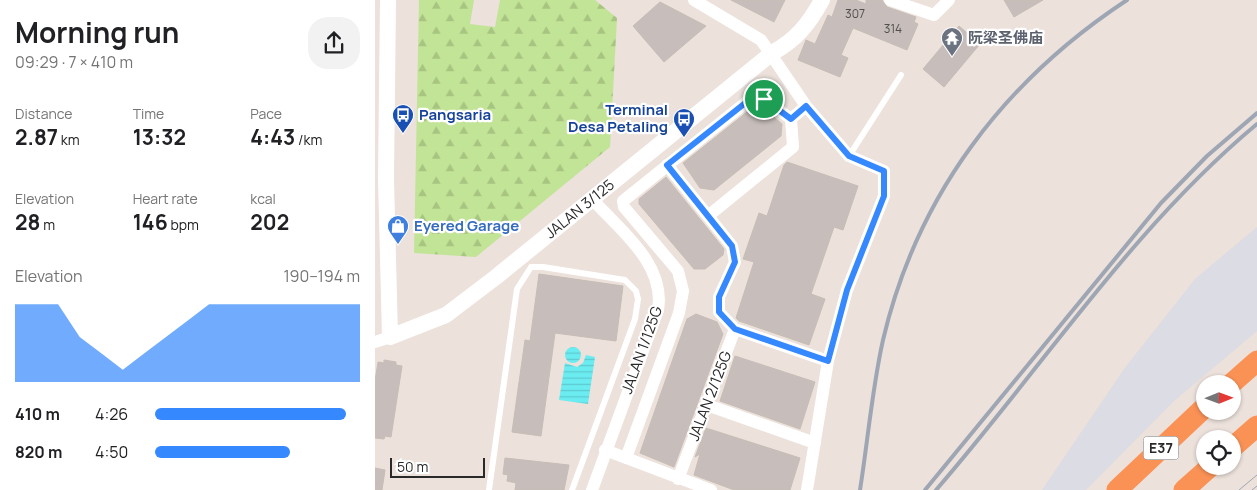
<!DOCTYPE html>
<meta charset="utf-8">
<style>
body{margin:0;font-family:Manrope,"Noto Sans SC",sans-serif;background:#f2f2f2;color:#202124;height:100vh;display:flex;flex-direction:column;font-size:19px;white-space:nowrap}
*{box-sizing:border-box;margin:0}
p{font-size:16px;color:#757577}
.icon{flex:none;width:28px;height:28px;fill:none;stroke:currentColor;stroke-width:2;stroke-linecap:round;stroke-linejoin:round}
.map{position:relative;flex:1;overflow:hidden}
.sheet{display:flex;flex-direction:column;background:#fff;width:375px}
.sheet>*{flex:none}
.needle{width:32px;rotate:89deg}
.fabs{position:absolute;left:821px;top:375px;display:grid;gap:10px}
.fabs a{display:grid;place-items:center;width:45px;height:45px;border-radius:50%;background:#fff;box-shadow:0 1px 4px #0004;font-size:25px}
.scale{position:absolute;left:15px;bottom:12px;width:95px;box-sizing:border-box;padding-left:5px;border:2px solid #292929;border-top:0;font-size:14px;line-height:18px;white-space:nowrap;color:#292929;-webkit-text-stroke:4px #fff;paint-order:stroke}
.pin{position:absolute;display:grid;place-items:center;width:42px;height:42px;color:#fff;margin:-21px;border:2px solid #fff;border-radius:50%;box-shadow:0 1px 5px #0007}
.round{display:grid;place-items:center;flex:none;width:52px;height:52px;border-radius:20px;background:#f2f2f2}
.head{display:flex;align-items:center;justify-content:space-between;height:85px;padding:0 15px}
h1{font-size:28px;font-weight:700;line-height:38px}
.stats{display:grid;grid-template-columns:repeat(3,1fr);gap:8px;height:85px;padding:5px 15px}
.stats div{display:grid;align-content:center}
.stats b{font-size:21px;font-weight:700}
.stats small{font-size:14px;font-weight:400}
.stats p{font-size:14px}
.chart{height:140px;padding:10px 15px}
.chart p{display:flex;justify-content:space-between}
.chart svg{width:100%;height:90px;margin-top:5px;fill:#3688fe;opacity:.7}
ul{padding:0 15px;list-style:none;font-size:16px}
li{display:grid;grid-template-columns:80px 60px 1fr;align-items:center;height:38px}
li i{height:12px;border-radius:6px;background:#3688fe}
main{display:flex;flex:1;min-height:0}
.map>svg:first-child{display:block}
.industrial{fill:#dcdce4}
.forest{fill:url(#forest-firs)}
.water{fill:url(#water-rules)}
.building{fill:#c7bebb;stroke:#c7bdb5}
.lines{fill:none;stroke-linecap:round;stroke-linejoin:round}
.service{stroke:#fff;stroke-width:6}
.minor{stroke:#fff;stroke-width:12}
.tertiary{stroke:#fff;stroke-width:16}
.trunk{stroke:#fa9256;stroke-width:21}
.tram{stroke:#9ea6b4;stroke-width:1}
.rail{stroke:#9ea6b4;stroke-width:4}
.route-casing{stroke:#fff;stroke-width:10}
.route{stroke:#3688fe;stroke-width:6}
.labels{text-anchor:middle;stroke-width:4.5;stroke-linejoin:round;paint-order:stroke}
.number-label{font-size:12px;fill:#504e4e}
.shield{fill:#fff;stroke:#696969;stroke-width:1}
.shield-label{font-size:14px;font-weight:bold;fill:#292929}
.worship-label{font-size:15px;font-weight:bold;fill:#5b616d;stroke:#fff;text-anchor:start}
.transit-label{font-size:15px;font-weight:bold;fill:#164399;stroke:#fff;text-anchor:end}
.street-label{font-size:15px;fill:#292929;stroke:#fff}
.shop-label{font-size:15px;font-weight:bold;fill:#366cbe;stroke:#fff;text-anchor:start}
</style>
<main>
<section class="sheet">
<div class="head"><div><h1>Morning run</h1><p>09:29 · 7 × 410 m</p></div><a class="round"><svg class="icon" aria-label="share" viewBox="0 0 24 24"><path d="M12 15V3M7 8l5-5 5 5M5 13v7h14v-7"/></svg></a></div>
<div class="stats">
<div><p>Distance</p><b>2.87<small> km</small></b></div>
<div><p>Time</p><b>13:32</b></div>
<div><p>Pace</p><b>4:43<small> /km</small></b></div>
</div>
<div class="stats">
<div><p>Elevation</p><b>28<small> m</small></b></div>
<div><p>Heart rate</p><b>146<small> bpm</small></b></div>
<div><p>kcal</p><b>202</b></div>
</div>
<div class="chart"><p><span>Elevation</span>190–194 m</p>
<svg viewBox="0 0 160 44" preserveAspectRatio="none"><path d="M0 44V6L10 6L20 6L30 22L40 30L50 38L60 30L70 22L80 14L90 6L100 6L110 6L120 6L130 6L140 6L150 6L160 6V44z"/></svg>
</div>
<ul>
<li><b>410 m</b>4:26<i style="width:93%"></i></li>
<li><b>820 m</b>4:50<i style="width:66%"></i></li>
</ul>
</section>
<div class="map">
<svg width="882" height="490" viewBox="0 0 882 490">
<defs>
<pattern id="forest-firs" width="22" height="20" patternUnits="userSpaceOnUse" patternTransform="scale(1.25)"><rect width="22" height="20" fill="#c2e496"/><path d="M5 1l3.5 6h-7zM16 11l3.5 6h-7z" fill="#a7c481"/></pattern>
<pattern id="water-rules" width="6" height="5" patternUnits="userSpaceOnUse" patternTransform="scale(1.25)"><rect width="6" height="5" fill="#6becf1"/><path d="M0 2.5h6" fill="none" stroke="#5dcacf"/></pattern>
</defs>
<rect width="100%" height="100%" fill="#ece1db"/>
<path class="industrial" d="M882,227v104l-83,70 -88,89h-44l82,-121 71,-90z"/>
<path class="forest" d="M44,0h55l-4,24 25,3 5,-27h95l22,18 -7,129 -134,110 -62,-4z"/>
<path class="water" d="M190 355a8 8 0 1 1 16 0a8 8 0 1 1-16 0Z
M211,355l9,2 -7,47 -29,-4 6,-37 12,4 6,-4z"/>
<path class="building" d="M356,0h54l-11,22z
M463,0h18l10,4v-4h16l5,7 29,10 -2,5 4,2 -11,26 -54,-22 -12,27 7,3 -8,19 -42,-17 8,-20 9,4 13,-29 4,2z
M629,0h39l-29,17z
M285,2l46,24 -42,36 -31,-36z
M584,26l21,18 -36,43 -21,-18z
M387,107l20,17 -1,12 -67,54 -14,-2 -17,-25 69,-55z
M412,162l71,24 -15,44 -9,-3 -23,67 14,5 -16,46 -70,-24 -3,-3 18,-56 -11,-3 16,-46 8,3 17,-51z
M291,177l58,72 -1,6 -18,14h-11l-55,-65v-5z
M164,274l84,12 -7,55 -61,-8 -14,103 -29,-4 13,-92 5,1z
M321,314l21,8 6,12 -49,133 -34,-14 47,-134z
M360,356l80,26 -15,47 -80,-28z
M9,360l12,2v3l6,1 -11,71 -6,-1 -1,3 -9,-1v-57l3,-19 6,1z
M331,428l94,30 -10,32h-56l-40,-15 6,-21 -5,3z
M130,458l64,7 -5,25h-49l1,-7 -9,-2 1,-6 -5,-1z
M0,468l10,2 -3,20h-7z"/>
<g class="lines">
<path class="service" d="M474,156l52,-81
M114,490l28,-201 14,-22h12l82,13 11,11 2,8 -3,20 -63,171"/>
<path class="minor" d="M319,0l67,40 45,66 43,50 35,15v25l-37,94 -19,71 -21,129
M515,0l44,15 15,-15
M292,165l65,81 3,16 -16,35v15l16,17 -57,150
M333,216l85,-69 -2,-28 15,-13
M360,329l93,32
M0,342l15,-5
M332,405l108,38
M230,450l106,40
M251,458l53,-145 4,-22 -5,-20 -54,-64 -1,-6 126,-101 15,-1 27,20
M217,490l66,-180c8,-46 -38,-80 -66,-111"/>
<path class="tertiary" id="s1" d="M13,0l-2,179 4,158 56,-22 50,-38 276,-224c24,-13 37,-29 50,-53"/>
<path class="trunk" d="M856,384l26,-23
M858,447l24,-21
M742,490l88,-83
M809,490l27,-24"/>
<path class="tram" d="M864,490l18,-15
M877,490l5,-4"/>
<path class="rail" d="M485,490c8,-50 12,-101 23,-150 34,-145 121,-259 244,-340
M550,490l236,-287 46,-47 50,-43
M561,490c106,-122 196,-262 321,-366"/>
</g>
<g class="lines">
<g class="route-casing">
<path id="route" d="M389,99l27,20 15,-13 43,50 35,15v25l-37,94 -19,71 -93,-32 -16,-17v-15l16,-35 -3,-16 -65,-81 82,-65z"/>
</g>
<use href="#route" class="route"/>
</g>
<defs>
<g id="temple-pin" transform="scale(1.125)"><path d="M0 17L-7.5 6A9.5 9.5 0 1 1 7.5 6Z" fill="#6b7280" stroke="#fff"/><path d="M0-6L5-2H3V0L6.5 2.5H4V6H1.5V3h-3V6H-4V2.5H-6.5L-3 0V-2H-5Z" fill="#fff"/></g>
<g id="bus-pin" transform="scale(1.125)"><path d="M0 17L-7.5 6A9.5 9.5 0 1 1 7.5 6Z" fill="#1a4fb4" stroke="#fff"/><path d="M-5-6H5V4H4V6H2V4H-2V6H-4V4H-5ZM-3.5-4V0h7V-4ZM-3.5 1.2v1.5H-2V1.2ZM2 1.2v1.5H3.5V1.2Z" fill="#fff"/></g>
<g id="shop-pin" transform="scale(1.125)"><path d="M0 17L-7.5 6A9.5 9.5 0 1 1 7.5 6Z" fill="#3f7fe0" stroke="#fff"/><path d="M-5-2.5h2.3a2.7 3.5 0 0 1 5.4 0H5L5.5 6h-11ZM-1.5-2.5h3a1.5 2.3 0 0 0-3 0Z" fill="#fff"/></g>
</defs>
<g fill-rule="evenodd">
<use href="#temple-pin" x="577" y="38"/>
<use href="#bus-pin" x="28" y="115"/>
<use href="#bus-pin" x="309" y="119"/>
<use href="#shop-pin" x="23" y="226"/>
</g>
<g class="labels">
<g class="number-label">
<text x="480" y="18">307</text>
<text x="518" y="33">314</text>
</g>
<rect class="shield" x="768.5" y="436.5" width="35" height="23" rx="4"/>
<g class="shield-label">
<text x="786" y="453">E37</text>
</g>
<g class="worship-label">
<text x="593" y="43">阮梁圣佛庙</text>
</g>
<g class="transit-label">
<text x="293" y="115">Terminal<tspan x="293" dy="17">Desa Petaling</tspan></text>
<text x="44" y="120" text-anchor="start">Pangsaria</text>
</g>
<g class="street-label">
<text dy="5" stroke="none"><textPath href="#s1" startOffset="568">JALAN 3/125</textPath></text>
<text transform="translate(267 350) rotate(-70)" y="5">JALAN 1/125G</text>
<text transform="translate(335 396) rotate(-69)" y="5">JALAN 2/125G</text>
</g>
<g class="shop-label">
<text x="39" y="231">Eyered Garage</text>
</g>
</g>
</svg>
<div class="fabs">
<a><svg class="needle" viewBox="-14 -14 28 28"><path d="M0-13l5 13h-10z" fill="#e53935"/><path d="M0 13l5-13h-10z" fill="#757577"/></svg></a>
<a><svg class="icon" aria-label="locate" viewBox="0 0 24 24"><circle cx="12" cy="12" r="6"/><path d="M12 2v4M12 18v4M2 12h4M18 12h4"/></svg></a>
</div>
<div class="scale">50 m</div>
<div class="pin" style="left:389px;top:99px;background:#1e9e55"><svg class="icon" aria-label="arrive" viewBox="0 0 24 24"><path d="M6 21V4h12l-3 4 3 4H6"/></svg></div>
</div>
</main>
